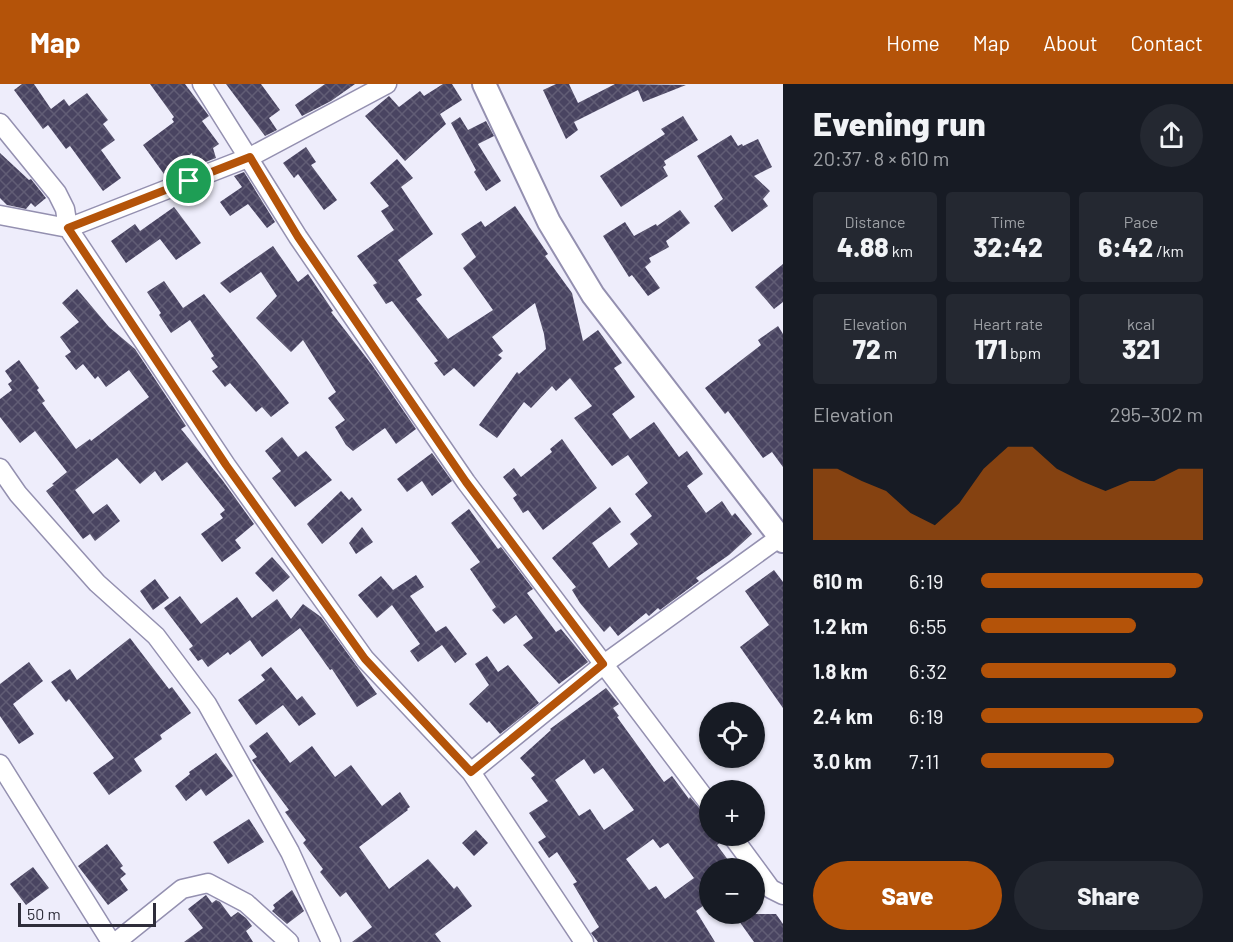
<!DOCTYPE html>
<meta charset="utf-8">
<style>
body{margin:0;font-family:Barlow,sans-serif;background:#242831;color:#f1f3f6;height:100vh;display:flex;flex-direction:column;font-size:22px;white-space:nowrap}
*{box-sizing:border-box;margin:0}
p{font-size:20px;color:#9ea1a6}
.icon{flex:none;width:33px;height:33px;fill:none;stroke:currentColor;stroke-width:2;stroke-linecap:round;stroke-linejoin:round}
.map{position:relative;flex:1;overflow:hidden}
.sheet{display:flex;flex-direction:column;background:#171b24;width:450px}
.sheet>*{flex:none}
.controls{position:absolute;left:699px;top:618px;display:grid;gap:12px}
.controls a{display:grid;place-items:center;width:66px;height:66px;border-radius:50%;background:#171b24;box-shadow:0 2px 4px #0004;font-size:30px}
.scale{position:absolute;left:18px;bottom:15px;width:138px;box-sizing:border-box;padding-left:6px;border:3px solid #2e2d3a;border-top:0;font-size:16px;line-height:21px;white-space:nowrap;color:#2e2d3a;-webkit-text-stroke:4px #eeedfb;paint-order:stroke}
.pin{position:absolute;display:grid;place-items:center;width:51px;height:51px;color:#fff;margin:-26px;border:3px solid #fff;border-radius:50%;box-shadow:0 2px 6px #0007}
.round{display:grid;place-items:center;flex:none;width:63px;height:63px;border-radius:32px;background:#242831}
.headline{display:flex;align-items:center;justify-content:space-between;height:102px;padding:0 30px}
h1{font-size:33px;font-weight:800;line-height:45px}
.figures{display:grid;grid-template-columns:repeat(3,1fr);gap:9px;height:102px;padding:6px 30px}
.figures div{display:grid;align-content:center;border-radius:6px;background:#242831;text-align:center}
.figures b{font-size:26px;font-weight:800}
.figures small{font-size:16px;font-weight:400}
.figures p{font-size:16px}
.chart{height:168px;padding:12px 30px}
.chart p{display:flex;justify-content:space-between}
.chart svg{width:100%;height:108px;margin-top:6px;fill:#b45309;opacity:.7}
.button{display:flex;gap:12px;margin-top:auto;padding:12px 30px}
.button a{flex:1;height:69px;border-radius:36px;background:#b45309;color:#fff;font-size:24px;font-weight:800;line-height:69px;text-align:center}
.button a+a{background:#242831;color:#f1f3f6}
ul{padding:0 30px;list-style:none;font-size:20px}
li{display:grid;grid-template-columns:96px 72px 1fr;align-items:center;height:45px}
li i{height:15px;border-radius:8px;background:#b45309}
header{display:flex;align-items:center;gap:36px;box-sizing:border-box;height:84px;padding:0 30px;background:#b45309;color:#fff}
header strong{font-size:28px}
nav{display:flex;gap:33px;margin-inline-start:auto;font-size:21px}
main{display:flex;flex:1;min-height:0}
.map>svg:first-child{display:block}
.building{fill:url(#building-cross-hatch);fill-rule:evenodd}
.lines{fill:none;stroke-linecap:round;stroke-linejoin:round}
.minor-casing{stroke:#9490b0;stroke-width:21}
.major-casing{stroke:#9490b0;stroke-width:26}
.minor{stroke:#fff;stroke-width:18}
.major{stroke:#fff;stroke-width:22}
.route-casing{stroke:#fff;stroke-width:12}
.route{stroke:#b45309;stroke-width:8}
</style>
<header>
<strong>Map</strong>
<nav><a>Home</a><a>Map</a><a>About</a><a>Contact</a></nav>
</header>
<main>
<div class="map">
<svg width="783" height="858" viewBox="0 0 783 858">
<defs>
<pattern id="building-cross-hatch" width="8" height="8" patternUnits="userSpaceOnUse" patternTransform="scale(1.5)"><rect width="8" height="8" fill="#494461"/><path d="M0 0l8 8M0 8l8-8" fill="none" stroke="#615d75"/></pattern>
</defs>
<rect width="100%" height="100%" fill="#eeedfb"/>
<path class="building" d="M22,0h12l17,25 13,-10 5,7 18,-13 21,27 -5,4 12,16 -14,10 20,28 -18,13 -33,-45 -4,3 -18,-24 -5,4 -29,-39z
M150,0h35l24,32 -7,5 17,23 -6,4 3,10 -21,8 -3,-13 -28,21 -21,-29 31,-23 -2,-3 2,-2z
M226,0h35l19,26 -11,8 8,12 -12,6z
M325,0h30l-24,17 -29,15 -7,-11z
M443,0h9l10,16 -22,14 6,10 -41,37 -40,-45 24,-20 10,11 21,-16 4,5z
M556,0h13l9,19 37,-19 71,1 -43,17 -5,-12 -64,32 4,8 -12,9 -23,-49z
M683,32l15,24 -34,21 2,4 -3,2 5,9 -47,31 -21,-31 65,-42 -4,-5z
M460,33l8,13 18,-9 8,15 -16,8 23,37 -15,10 -12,-19 2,-2 -25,-47z
M731,51l7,11 4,-2 1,2 15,-7 14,28 -18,9 16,15 -7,8 5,7 -36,26 -18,-26 9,-7 -26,-43z
M306,63l10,15 -5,3 26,35 -13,10 -26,-36 -4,4 -11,-15z
M0,69l29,27 2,-1 15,19 -11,9 -4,-4 -5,6 -19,-4 -7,-7z
M397,75l16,19 -12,9 32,47 -35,26 24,35 -6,4 32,40 45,-29 -30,-42 13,-11 -15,-23 20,-13 4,6 30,-21 33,48 -3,2 27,37 11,48 15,-11 24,33 -8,5 21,29 -23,17 18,25 24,-17 25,35 8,-6 16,23 -16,12 19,27 16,-12 10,15 3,-3 17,21 -23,21 -33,23 3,3 -39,29 -2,-2 -9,8 -3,-3 -28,23 -8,-10 -6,6 -24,-29 -8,-13 4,-3 -24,-29 58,-51 11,15 -29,21 17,25 29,-24 -8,-10 22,-18 -17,-22 13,-11 -20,-28 -16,11 -38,-48 18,-12 -22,-28 -14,13 -4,-5 -21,22 -7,-6 -27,36 -18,-13 38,-53 2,2 27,-25 -2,-15 -9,-31 -43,34 11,14 -5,4 4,3 -28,29 -20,-19 -10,8 -10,-13 4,-2 -46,-60 -6,3 -13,-19 4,-2 -20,-27 37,-26 -13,-19 8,-5 -19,-23z
M244,88l31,50 -8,6 -19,-24 -18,12 -10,-14 22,-15 -8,-11z
M174,123l27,36 -25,17 -16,-21 -34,24 -15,-22 24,-17 5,7z
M680,126l10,13 -24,18 3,6 -20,11 2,4 -6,5 15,21 -12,8 -16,-21 -3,2 -26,-41 22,-14 9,14 22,-12 1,2z
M273,162l25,36 10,-8 25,37 -2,1 41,53 44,64 -20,15 -11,-16 -32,23 -7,-6 -11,-18 10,-7 -17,-22 8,-6 -33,-52 -12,12 -35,-34 21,-22 -16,-24 -31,21 -10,-10z
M783,180v38l-9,7 -19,-22z
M164,197l19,27 21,-14 85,109 -18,14 -9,-10 -6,5 -26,-29 -5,4 -13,-16 6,-4 -7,-9 3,-2 -24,-36 -19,13 -12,-18 2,-2 -14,-21z
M77,205l32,38 26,22 51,77 -5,3 42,52 31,43 -19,16 6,8 -19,14 -21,-28 22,-16 -3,-4 5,-4 -38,-48 -25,19 -7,-10 -15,13 -23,-26 -42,32 18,24 14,-10 13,17 -25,20 -5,-7 -7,5 -37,-48 8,-6 -2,-1 15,-12 -32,-41 -15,12 -20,-26v-18l12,-9 -4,-6 4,-3 -7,-10 14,-11 20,28 -2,2 8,11 -3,2 34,46 14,-10 1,2 58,-44 -20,-27 -23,17 -8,-11 -3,3 -12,-15 -7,6 -11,-14 6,-4 -11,-15 19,-15 -17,-19z
M778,242l5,8v133l-11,-15 -9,6 -35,-47 -3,3 -20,-26 56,-43 -3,-5z
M282,353l16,20 8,-6 26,29 -37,27 -23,-29 9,-7 -16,-20z
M562,355l35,49 -54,42 -15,-20 -5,3 -10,-15 4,-3 -14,-18 11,-9 7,9 31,-25 -2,-3z
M432,369l20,28 -20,15 -10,-15 -15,11 -10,-13z
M341,407l8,9 3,-3 10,13 -40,34 -15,-20z
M469,425l29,40 3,-2 32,42 -6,4 29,39 5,-3 27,33 -29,22 -36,-39 10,-7 -17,-23 -12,9 -12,-14 4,-3 -26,-38 10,-7 -29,-39z
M362,443l11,15 -17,12 -7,-11z
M272,473l18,20 -17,15 -18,-19z
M774,486l9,12v126l-43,-61 29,-22 -24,-34z
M416,491l8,12 -14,9 26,36 10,-6 21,28 -12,9 -13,-18 -24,17 -8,-11 10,-7 -28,-39 -15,13 -19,-23 23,-19 12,14z
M155,495l14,19 -16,12 -13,-19z
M180,512l21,28 36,-27 15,21 25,-19 14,20 12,-15 18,13 56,77 -20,13 -25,-38 -2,1 -30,-42 -38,29 -12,-17 -20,15 -2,-3 -20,15 -6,-8 -4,2 -9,-12 4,-3 -29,-38z
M130,554l39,51 3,-2 19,26 -31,22 2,4 -28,20 8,12 -33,24 -16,-22 21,-15 -45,-59 -3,3 -15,-20 19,-13 7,11z
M487,572l11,16 10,-7 31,38 -39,31 -11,-13 -2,2 -18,-19 20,-19 -14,-21z
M29,578l14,19 -30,23 21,30 -15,10 -19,-28v-32z
M271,583l26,33 5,-4 14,18 -17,12 -16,-21 -27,20 -18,-25 27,-20 -4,-5z
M606,604l13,16 -6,4 6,8 -2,1 47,65 8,-6 17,23 1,-2 16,19 -2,1 6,8v11h11l1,5 -5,4 17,23h-24v33l-14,10 19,31h-117l-7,-9 8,-6 -26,-43 4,-2 -20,-30 -8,6 -11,-16 8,-5 -17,-24 19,-12 -17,-23 4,-3 -15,-17 31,-28 -1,-1zM584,675l10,15 9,-6 31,42 -30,20 -14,-21 -11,7 -24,-36zM653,755l7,9 8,-5 26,35 -29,21 -9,-13 -7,4 -23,-31z
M267,648l23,31 22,-17 23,31 16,-12 31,41 18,-14 10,15 -3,2 1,1 -49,37 30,42 39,-30 26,30 3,-3 15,20 -37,28 6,8h-89l20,-15 -26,-35 -6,5 -20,-25 3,-3 -20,-26 3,-3 -21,-28 4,-2 -37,-50 5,-3 -8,-11z
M216,669l17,23 -27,20 -5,-7 -15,12 -11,-15 15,-12 -1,-2z
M249,735l15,23 -36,22 -15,-22z
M476,746l12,13 -14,13 -12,-13z
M107,760l16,22 -3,2 6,6 -6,5 8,11 -20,15 -30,-39z
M33,783l16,21 -23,17 -16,-21z
M292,806l12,21 -17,13 -15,-13 3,-3 -2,-3z
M206,811l6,8 4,-3 4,2 11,15 7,-5 8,6 6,8 -6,5 7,11h-69l19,-14 -15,-19z
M734,830h42l7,10v18h-29z"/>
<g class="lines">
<g class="minor-casing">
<path id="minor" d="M202,0l96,153 168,245 244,323
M0,39l57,70 8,16 3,19 158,237 139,194 106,113 113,170
M0,131l68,13 182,-71 137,-73
M0,384l18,26 79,89 59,53 51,68 83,148 41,90
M0,680l111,178
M471,688l133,-108 176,-127
M732,752l39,53 12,6
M116,858l66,-53 26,-6 38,20 43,39"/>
</g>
<g class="major-casing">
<path id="major" d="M484,0l65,138 44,73 190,246"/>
</g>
<use href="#minor" class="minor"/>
<use href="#major" class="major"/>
</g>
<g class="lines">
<g class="route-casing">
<path id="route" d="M250,73l48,80 168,245 137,182 -132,108 -106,-113 -139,-194 -158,-237z"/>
</g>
<use href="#route" class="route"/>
</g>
</svg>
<div class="controls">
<a><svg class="icon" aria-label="locate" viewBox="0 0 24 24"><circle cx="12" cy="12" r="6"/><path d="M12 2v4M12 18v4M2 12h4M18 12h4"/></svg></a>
<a>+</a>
<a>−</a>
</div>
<div class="scale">50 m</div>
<div class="pin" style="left:189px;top:97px;background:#1e9e55"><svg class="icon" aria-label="arrive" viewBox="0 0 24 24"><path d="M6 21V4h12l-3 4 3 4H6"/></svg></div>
</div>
<section class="sheet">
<div class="headline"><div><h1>Evening run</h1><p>20:37 · 8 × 610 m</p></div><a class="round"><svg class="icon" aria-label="share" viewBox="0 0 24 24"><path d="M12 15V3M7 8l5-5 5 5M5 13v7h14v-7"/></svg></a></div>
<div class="figures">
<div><p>Distance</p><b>4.88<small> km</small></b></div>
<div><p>Time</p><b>32:42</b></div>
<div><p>Pace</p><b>6:42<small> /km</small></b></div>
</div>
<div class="figures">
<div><p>Elevation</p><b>72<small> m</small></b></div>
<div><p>Heart rate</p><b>171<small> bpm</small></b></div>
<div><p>kcal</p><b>321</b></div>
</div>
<div class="chart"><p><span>Elevation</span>295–302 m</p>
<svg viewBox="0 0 160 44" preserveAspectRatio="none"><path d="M0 44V15L10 15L20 20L30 24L40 33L50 38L60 29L70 15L80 6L90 6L100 15L110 20L120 24L130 20L140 20L150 15L160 15V44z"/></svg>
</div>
<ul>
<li><b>610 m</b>6:19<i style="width:100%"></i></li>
<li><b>1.2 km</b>6:55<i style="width:70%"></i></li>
<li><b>1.8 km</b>6:32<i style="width:88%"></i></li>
<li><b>2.4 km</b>6:19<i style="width:100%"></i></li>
<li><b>3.0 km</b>7:11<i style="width:60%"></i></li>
</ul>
<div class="button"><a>Save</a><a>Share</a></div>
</section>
</main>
